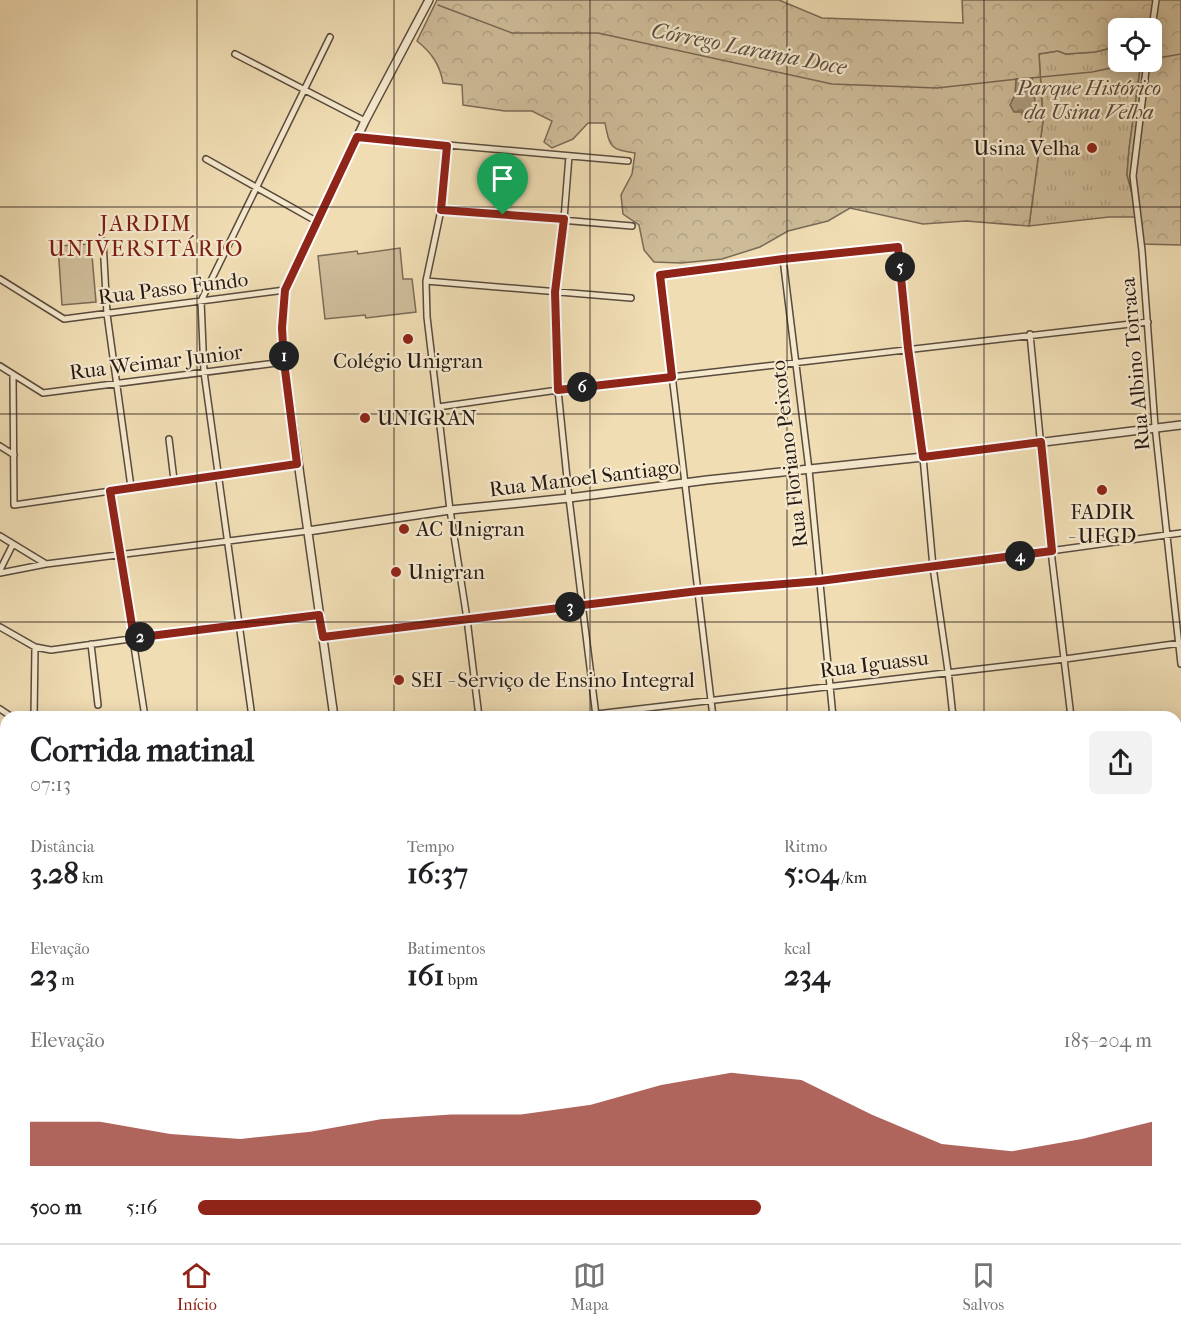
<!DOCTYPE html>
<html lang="pt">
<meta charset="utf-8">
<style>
body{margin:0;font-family:"IM FELL French Canon",serif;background:#f2f2f2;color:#202124;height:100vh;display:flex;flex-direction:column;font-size:22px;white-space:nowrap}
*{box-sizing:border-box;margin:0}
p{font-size:20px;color:#757577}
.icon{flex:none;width:33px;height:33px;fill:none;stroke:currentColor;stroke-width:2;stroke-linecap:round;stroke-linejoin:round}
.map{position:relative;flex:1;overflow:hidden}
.drawer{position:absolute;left:0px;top:711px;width:1182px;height:532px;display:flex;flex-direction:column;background:#fff;border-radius:18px 18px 0 0;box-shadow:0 3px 15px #0003}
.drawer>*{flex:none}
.buttons{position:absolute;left:1108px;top:18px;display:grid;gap:12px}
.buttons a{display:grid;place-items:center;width:54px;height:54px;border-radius:9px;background:#fff;box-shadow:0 3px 15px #0003;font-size:30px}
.pin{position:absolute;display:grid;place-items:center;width:51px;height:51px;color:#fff;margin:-62px -26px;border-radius:50% 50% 50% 0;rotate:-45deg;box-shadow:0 0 6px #0007}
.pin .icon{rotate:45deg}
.km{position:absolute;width:30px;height:30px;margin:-15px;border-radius:50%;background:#222;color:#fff;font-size:16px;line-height:30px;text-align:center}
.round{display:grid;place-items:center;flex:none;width:63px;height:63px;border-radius:9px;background:#f2f2f2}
.overview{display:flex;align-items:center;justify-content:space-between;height:102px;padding:0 30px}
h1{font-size:33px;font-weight:700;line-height:45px}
.stats{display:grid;grid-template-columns:repeat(3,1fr);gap:9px;height:102px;padding:6px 30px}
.stats div{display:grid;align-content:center}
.stats b{font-size:30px;font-weight:700}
.stats small{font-size:16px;font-weight:400}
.stats p{font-size:16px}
.chart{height:168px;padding:12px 30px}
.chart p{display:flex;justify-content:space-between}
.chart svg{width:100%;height:108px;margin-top:6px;fill:#8f2418;opacity:.7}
ul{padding:0 30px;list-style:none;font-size:20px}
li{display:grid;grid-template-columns:96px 72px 1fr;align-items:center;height:45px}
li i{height:15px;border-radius:8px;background:#8f2418}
.tabs{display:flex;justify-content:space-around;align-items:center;height:84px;border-top:2px solid #e0e0e0;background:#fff;font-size:16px;color:#757577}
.tabs a{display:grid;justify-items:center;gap:3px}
.tabs .on{color:#8f2418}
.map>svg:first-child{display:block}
.grass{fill:url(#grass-tufts);stroke:#7a6b57;stroke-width:1.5}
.forest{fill:url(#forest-crowns);stroke:#7a6b57;stroke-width:1.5}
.pitch{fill:#cebc99;stroke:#7a6b57;stroke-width:1.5}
.water{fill:url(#water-ripples);stroke:#776754;stroke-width:1.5}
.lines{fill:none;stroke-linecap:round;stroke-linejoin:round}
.stream{stroke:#776754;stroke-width:1.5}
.minor-casing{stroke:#594b3d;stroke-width:8}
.tertiary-casing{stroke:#594b3d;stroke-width:10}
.minor{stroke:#f5e9ce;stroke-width:5}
.tertiary{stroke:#f5e9ce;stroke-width:7}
.route-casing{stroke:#fff;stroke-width:12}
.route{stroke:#8f2418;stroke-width:8}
.grid{fill:none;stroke:#271a15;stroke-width:1.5;stroke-opacity:0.55}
.poi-dot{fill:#8f2418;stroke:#f5e9ce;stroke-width:2}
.labels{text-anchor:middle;stroke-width:4.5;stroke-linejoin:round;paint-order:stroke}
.park-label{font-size:21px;font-style:italic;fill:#594b3d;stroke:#f5e9ce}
.poi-label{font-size:21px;fill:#271a15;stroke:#f5e9ce;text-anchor:start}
.street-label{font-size:21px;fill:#271a15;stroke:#f5e9ce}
.water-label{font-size:22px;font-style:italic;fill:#5c4e3f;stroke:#f5e9ce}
.neighbourhood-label{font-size:22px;letter-spacing:1.5px;fill:#7a1f14;stroke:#f5e9ce}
</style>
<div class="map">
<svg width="1181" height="1243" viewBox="0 0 1181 1243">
<defs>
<pattern id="grass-tufts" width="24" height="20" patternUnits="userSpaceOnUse" patternTransform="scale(1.5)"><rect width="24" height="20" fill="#cebc99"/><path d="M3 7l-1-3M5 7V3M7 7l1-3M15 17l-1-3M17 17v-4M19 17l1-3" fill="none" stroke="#b1a183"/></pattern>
<pattern id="forest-crowns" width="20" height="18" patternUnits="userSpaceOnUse" patternTransform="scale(1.5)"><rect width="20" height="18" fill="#cebc99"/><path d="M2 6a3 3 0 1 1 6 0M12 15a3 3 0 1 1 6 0" fill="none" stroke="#b1a183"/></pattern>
<pattern id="water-ripples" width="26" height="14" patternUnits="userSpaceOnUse" patternTransform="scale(1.5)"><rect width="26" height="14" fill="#ac9b7e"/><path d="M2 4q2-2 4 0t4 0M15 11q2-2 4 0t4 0" fill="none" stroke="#8c7e66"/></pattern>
</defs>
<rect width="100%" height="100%" fill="#f0ddb4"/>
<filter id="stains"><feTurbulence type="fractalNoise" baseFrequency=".00333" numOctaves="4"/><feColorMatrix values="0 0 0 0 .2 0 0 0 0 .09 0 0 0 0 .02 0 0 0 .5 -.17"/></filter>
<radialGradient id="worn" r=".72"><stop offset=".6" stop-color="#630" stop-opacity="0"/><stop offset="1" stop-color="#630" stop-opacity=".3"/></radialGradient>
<path class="grass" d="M1119,46v16h22l-12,87 -2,26 11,42h-29l-80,9 14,-105 -4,-67 19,-3 8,3 29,-2z
M902,1238h98l1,5h-99z"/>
<path class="forest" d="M437,0h342l43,18 141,5 -1,-23h219v245l-40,-1 -4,-35 -10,-34 2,-26 12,-87h11v-34h-33v18l-24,6 -29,2 -8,-3 -19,3 4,67 -14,105 -63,-5 -43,3 -73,-16 -22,13 -40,10 -28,16 -38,12 -41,4 -27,-1 -10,-12 -5,-25 -16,-11 -2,-19 11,-21 3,-21c-25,-4 -25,-5 -30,-30h-17l-15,16 -21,9 -8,-6 8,-21 -20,-10h-27l-42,-6 -1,-20 -19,-2c-3,-18 -11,-30 -26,-42z"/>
<path class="pitch" d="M91,244l5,58 -34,3 -4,-59z
M400,248l3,31h9l4,33 -50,6 -1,-3 -40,4 -7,-63 39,-5 1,3z"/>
<path class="water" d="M1032,78l4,32 -1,8 -6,4 -7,-7v-3h-8l-4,-7 5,-10 1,-16z"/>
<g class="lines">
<path class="stream" d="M438,5l74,28h86l234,51 105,4 89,-10
M1152,59l29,-5
M1031,78l61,-6 38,-8"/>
<g class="minor-casing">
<path id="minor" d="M1152,28l4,-28
M235,54l130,67
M1147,62l-14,114 9,75 13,175 26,238
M357,137l271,24
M447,146l-6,64 -15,71 1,36 23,193 17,109 12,98
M569,156l-5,63 -9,73 3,98 11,108 27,218
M206,159l110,62
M441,210l191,16
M103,241l4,73 24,173
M783,259l26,211 24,247
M0,279l64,40 221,-29
M426,281l205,17
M1030,334l21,217 20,166
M0,366l43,27 241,-31
M13,375l1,130 283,-41
M438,407l120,-17 590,-68
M169,439l5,41
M0,446l14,9
M110,491l35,226
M0,536l46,28 262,-33
M0,570l13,-26
M0,573l46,-9
M0,627l35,20 16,3 187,-26 81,-9
M323,637l375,-46 122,-10 113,-14 248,-34
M91,644l7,61
M0,709l12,8
M34,717l1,-70
M252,717l-48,-345 -3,-71 129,-264
M571,717l494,-58 116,-16
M713,717l-53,-442 238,-28 10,102 15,108 10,110 15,104 5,46
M1176,754l5,-1
M0,781h6
M1176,863h5
M0,893h6
M1176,969l5,-1
M0,1000l6,-1
M0,1111l6,-1
M1176,1189l5,-1
M93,1238l1,5
M204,1238l1,5
M311,1238l1,5
M420,1238l1,5
M535,1238l1,5
M647,1238l1,5
M663,1238v5
M885,1238v5
M899,1238v5
M1005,1238v5
M1018,1238l1,5
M1123,1238v5
M1135,1238l1,5
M745,1243l53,-5"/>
</g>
<g class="tertiary-casing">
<path id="tertiary" d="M308,531l142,-21 119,-12 138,-18 216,-23 258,-32
M334,717l-50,-355 -2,-34 3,-38 80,-169 64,-121
M1176,1082l5,-1
M0,1219h6"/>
</g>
<use href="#minor" class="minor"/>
<use href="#tertiary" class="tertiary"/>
</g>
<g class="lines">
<g class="route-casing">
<path id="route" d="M357,137l90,9 -6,64 123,9 -9,73 3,98 114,-13 -12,-102 123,-16 115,-12 10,101 15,109 118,-15 11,109 -232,30 -122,10 -375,46 -4,-22 -185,23 -24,-147 187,-27 -13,-102 -2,-34 3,-38z"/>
</g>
<use href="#route" class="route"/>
</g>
<path class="grid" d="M197,0v717M394,0v717M590,0v717M787,0v717M984,0v717M0,207h1181M0,414h1181M0,622h1181M0,829h6M1176,829h5M0,1036h6M1176,1036h5M197,1238v5M394,1238v5M590,1238v5M787,1238v5M984,1238v5"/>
<g class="poi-dot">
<circle cx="1092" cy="148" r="6"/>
<circle cx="408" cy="339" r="6"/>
<circle cx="365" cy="418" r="6"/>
<circle cx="1102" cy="490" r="6"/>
<circle cx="404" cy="529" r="6"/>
<circle cx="396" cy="572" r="6"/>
<circle cx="399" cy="680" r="6"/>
</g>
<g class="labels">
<g class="park-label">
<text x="1089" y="95">Parque Histórico<tspan x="1089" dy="24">da Usina Velha</tspan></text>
</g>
<g class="poi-label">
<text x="1080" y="155" text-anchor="end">Usina Velha</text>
<text x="408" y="368" text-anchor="middle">Colégio Unigran</text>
<text x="377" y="425">UNIGRAN</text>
<text x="1102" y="519" text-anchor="middle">FADIR<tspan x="1102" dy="24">- UFGD</tspan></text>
<text x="416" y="536">AC Unigran</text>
<text x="408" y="579">Unigran</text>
<text x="411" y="687">SEI - Serviço de Ensino Integral</text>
</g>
<g class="street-label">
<text transform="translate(173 288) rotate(-7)" y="7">Rua Passo Fundo</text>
<text transform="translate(156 362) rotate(-7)" y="7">Rua Weimar Junior</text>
<text transform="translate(1135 364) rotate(-95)" y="7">Rua Albino Torraca</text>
<text transform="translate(789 454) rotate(-97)" y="7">Rua Floriano Peixoto</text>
<text transform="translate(584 478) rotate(-7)" y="7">Rua Manoel Santiago</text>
<text transform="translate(874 664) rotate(-7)" y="7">Rua Iguassu</text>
</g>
<g class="water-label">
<text transform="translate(749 48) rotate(11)" y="8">Córrego Laranja Doce</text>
</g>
<g class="neighbourhood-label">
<text x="146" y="231">JARDIM<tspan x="146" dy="25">UNIVERSITÁRIO</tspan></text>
</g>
</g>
<rect width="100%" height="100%" filter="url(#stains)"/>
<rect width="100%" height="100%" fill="url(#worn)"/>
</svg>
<div class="buttons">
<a><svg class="icon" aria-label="locate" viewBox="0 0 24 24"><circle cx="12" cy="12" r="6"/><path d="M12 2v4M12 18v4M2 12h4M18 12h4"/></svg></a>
</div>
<div class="pin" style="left:503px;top:215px;background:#1e9e55"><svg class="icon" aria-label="arrive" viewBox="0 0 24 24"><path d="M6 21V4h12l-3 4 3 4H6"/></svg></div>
<b class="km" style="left:284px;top:356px">1</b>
<b class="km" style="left:140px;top:637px">2</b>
<b class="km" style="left:570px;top:607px">3</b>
<b class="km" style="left:1020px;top:556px">4</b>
<b class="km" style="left:900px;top:267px">5</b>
<b class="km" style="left:582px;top:387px">6</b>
<section class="drawer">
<div class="overview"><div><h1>Corrida matinal</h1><p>07:13</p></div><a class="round"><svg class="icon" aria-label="share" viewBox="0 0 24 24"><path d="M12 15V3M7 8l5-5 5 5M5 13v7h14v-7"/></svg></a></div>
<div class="stats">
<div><p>Distância</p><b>3.28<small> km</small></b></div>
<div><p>Tempo</p><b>16:37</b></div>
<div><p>Ritmo</p><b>5:04<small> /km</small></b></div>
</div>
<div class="stats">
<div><p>Elevação</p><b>23<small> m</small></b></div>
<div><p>Batimentos</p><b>161<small> bpm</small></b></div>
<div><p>kcal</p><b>234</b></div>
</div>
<div class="chart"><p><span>Elevação</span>185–204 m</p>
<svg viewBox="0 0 160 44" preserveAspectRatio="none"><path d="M0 44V26L10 26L20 31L30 33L40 30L50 25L60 23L70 23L80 19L90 11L100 6L110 9L120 23L130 35L140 38L150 33L160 26V44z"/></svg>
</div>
<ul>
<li><b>500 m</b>5:16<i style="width:59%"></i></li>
</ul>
</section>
</div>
<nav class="tabs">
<a class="on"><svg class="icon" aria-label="home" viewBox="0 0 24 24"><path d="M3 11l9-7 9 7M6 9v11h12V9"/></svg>Início</a>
<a><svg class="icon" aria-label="map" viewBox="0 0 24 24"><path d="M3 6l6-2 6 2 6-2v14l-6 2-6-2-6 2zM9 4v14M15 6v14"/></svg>Mapa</a>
<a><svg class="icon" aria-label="saved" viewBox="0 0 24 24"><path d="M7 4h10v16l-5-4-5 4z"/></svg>Salvos</a>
</nav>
